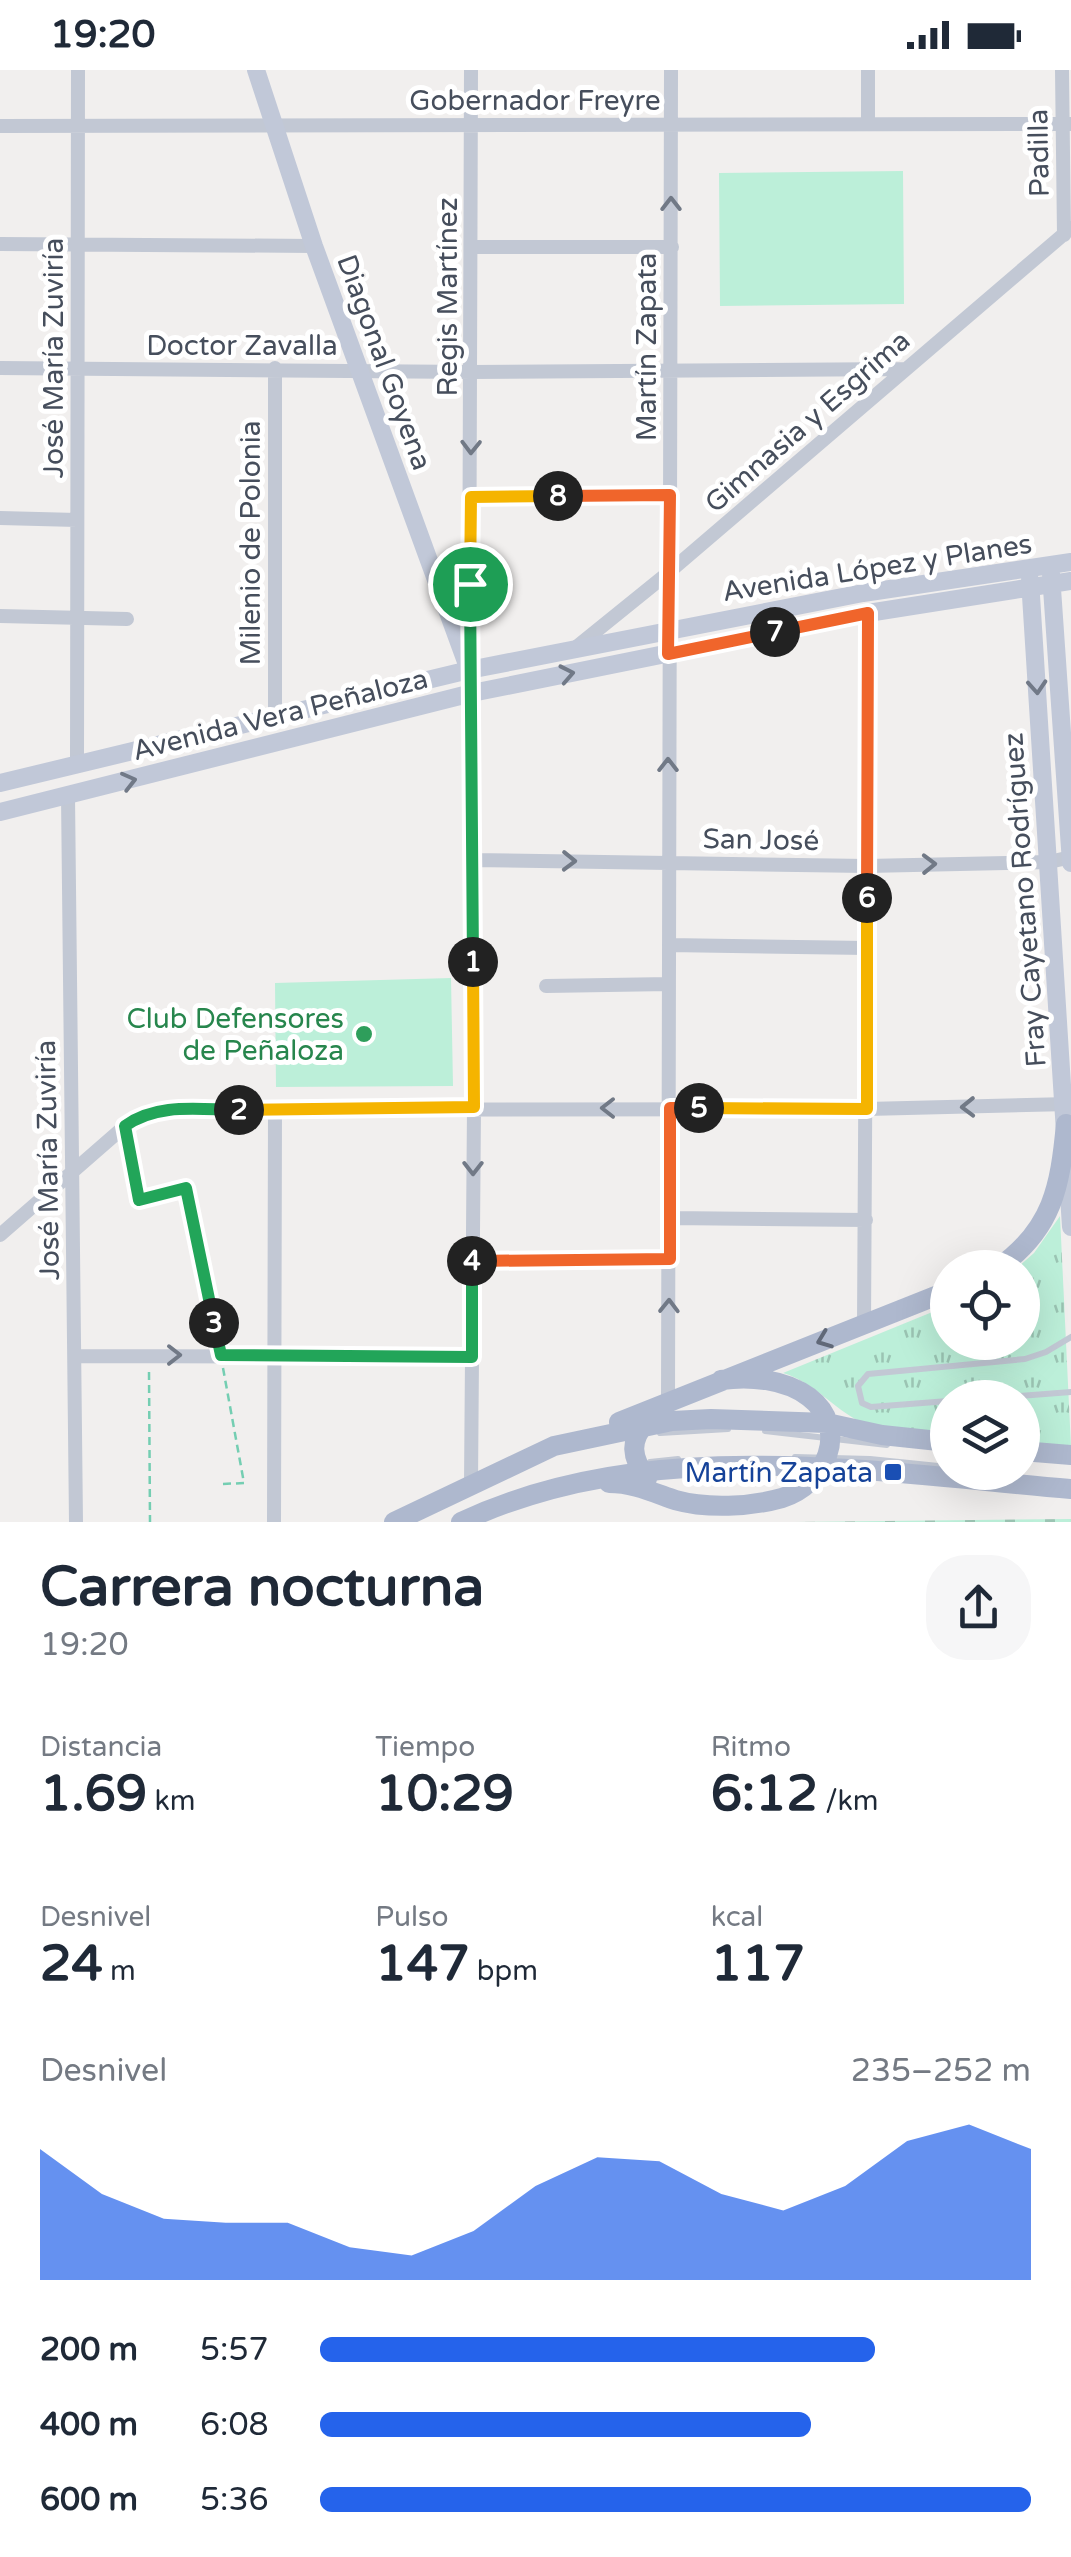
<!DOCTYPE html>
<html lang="es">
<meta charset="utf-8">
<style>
body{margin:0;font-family:"Varela Round",sans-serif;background:#f6f6f7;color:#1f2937;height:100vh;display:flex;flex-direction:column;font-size:38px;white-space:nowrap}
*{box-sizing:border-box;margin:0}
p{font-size:32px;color:#747a83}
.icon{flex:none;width:55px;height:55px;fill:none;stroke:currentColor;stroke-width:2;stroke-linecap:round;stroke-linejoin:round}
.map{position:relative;height:1452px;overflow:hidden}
.panel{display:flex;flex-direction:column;background:#fff;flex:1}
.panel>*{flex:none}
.tools{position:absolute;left:930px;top:1180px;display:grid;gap:20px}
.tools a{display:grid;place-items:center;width:110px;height:110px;border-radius:50%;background:#fff;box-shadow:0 10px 40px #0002;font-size:50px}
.pin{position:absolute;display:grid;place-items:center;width:85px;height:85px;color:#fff;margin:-42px;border:5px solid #fff;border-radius:50%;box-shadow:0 2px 10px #0007}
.km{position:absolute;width:50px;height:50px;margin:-25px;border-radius:50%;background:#222;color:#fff;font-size:28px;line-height:50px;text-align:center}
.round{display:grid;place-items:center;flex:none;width:105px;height:105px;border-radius:40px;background:#f6f6f7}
.headline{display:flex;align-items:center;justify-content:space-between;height:170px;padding:0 40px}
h1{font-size:55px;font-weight:700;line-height:75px}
.stats{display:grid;grid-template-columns:repeat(3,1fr);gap:15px;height:170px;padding:10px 40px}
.stats div{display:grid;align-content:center}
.stats b{font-size:50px;font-weight:700}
.stats small{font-size:28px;font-weight:400}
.stats p{font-size:28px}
.chart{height:280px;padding:20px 40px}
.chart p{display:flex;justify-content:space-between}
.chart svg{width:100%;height:180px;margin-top:10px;fill:#2563eb;opacity:.7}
ul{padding:0 40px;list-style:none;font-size:32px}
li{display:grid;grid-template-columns:160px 120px 1fr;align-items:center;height:75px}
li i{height:25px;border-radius:12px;background:#2563eb}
.status{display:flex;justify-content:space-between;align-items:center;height:70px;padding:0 50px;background:#fff;direction:ltr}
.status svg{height:28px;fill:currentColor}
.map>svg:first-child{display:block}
.grass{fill:url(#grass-tufts)}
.cemetery{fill:url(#cemetery-stones)}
.pitch{fill:#bcefd9}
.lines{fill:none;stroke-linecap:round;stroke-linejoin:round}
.path{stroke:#74ceb2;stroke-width:2.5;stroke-dasharray:8 5;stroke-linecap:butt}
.lane{stroke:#c2c8d4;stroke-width:6}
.street{stroke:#c2c8d4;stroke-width:14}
.secondary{stroke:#c1c8d8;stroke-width:18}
.primary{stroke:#aeb8ce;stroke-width:20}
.oneway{stroke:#717986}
.oneway2{stroke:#717987}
.oneway3{stroke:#606878}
.split-1-casing{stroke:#fff;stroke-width:20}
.split-2-casing{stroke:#fff;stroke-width:20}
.split-3-casing{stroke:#fff;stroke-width:20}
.split-4-casing{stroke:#fff;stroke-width:20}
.split-5-casing{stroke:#fff;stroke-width:20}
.split-6-casing{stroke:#fff;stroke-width:20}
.split-7-casing{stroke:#fff;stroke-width:20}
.split-8-casing{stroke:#fff;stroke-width:20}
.split-9-casing{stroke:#fff;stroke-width:20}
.split-1{stroke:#22a559;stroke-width:12}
.split-2{stroke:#f5b400;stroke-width:12}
.split-3{stroke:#22a559;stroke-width:12}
.split-4{stroke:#22a559;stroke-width:12}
.split-5{stroke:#f0652b;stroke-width:12}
.split-6{stroke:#f5b400;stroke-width:12}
.split-7{stroke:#f0652b;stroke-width:12}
.split-8{stroke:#f0652b;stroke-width:12}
.split-9{stroke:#f5b400;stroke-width:12}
.leisure-dot{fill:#2e9e5b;stroke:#fff;stroke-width:4}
.transit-dot{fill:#1a4fb4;stroke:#fff;stroke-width:4}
.labels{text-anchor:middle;stroke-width:10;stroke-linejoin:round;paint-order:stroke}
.street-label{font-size:28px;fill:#464e5c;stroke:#fff}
.leisure-label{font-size:28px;fill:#27864d;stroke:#fff;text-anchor:end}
.transit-label{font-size:28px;fill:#164399;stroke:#fff;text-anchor:end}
</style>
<div class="status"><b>19:20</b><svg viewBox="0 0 49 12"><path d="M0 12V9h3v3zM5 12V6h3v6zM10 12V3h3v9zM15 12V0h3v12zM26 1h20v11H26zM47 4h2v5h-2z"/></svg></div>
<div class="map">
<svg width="1071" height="1452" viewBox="0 0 1071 1452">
<defs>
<pattern id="grass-tufts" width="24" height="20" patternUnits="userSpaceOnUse" patternTransform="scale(2.5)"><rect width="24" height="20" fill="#bcefd9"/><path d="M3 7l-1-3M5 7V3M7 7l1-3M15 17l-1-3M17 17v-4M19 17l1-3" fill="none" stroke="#9bc4b3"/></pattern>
<pattern id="cemetery-stones" width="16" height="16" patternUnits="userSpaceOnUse" patternTransform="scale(2.5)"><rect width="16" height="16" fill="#bcefd9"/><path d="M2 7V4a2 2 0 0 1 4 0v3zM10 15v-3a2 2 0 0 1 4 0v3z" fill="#9bc4b3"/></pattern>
</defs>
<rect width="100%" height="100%" fill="#f1efee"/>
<path class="grass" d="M1060,1146l11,231 -48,-5 -1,-44h-74l-1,36c-24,-2 -72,-3 -92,-15 -26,-15 -42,-37 -72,-46l164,-67 1,36h74v-74l-4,-1 16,-14z"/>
<path class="cemetery" d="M1071,1449v3h-277z"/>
<path class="pitch" d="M903,101l1,133 -184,2 -1,-133z
M451,908l2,108 -177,1 -1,-104z"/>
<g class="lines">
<path class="path" d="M128,1072l11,58 47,-12 33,157
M149,1302l1,150
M223,1414l21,-1 -21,-115"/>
<path class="lane" d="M994,1328l77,-6
M948,1331l-77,6 -9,-4 -4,-17 10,-12 157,-15 21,-7 25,-15
M765,1361l122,14
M660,1363l68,-4
M795,1387l75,2 78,8
M650,1392l28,-3"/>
<path class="street" d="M868,0v53
M1062,0l2,165
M0,56l1071,-2
M0,174l314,2
M472,177h200
M0,298l472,4 432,-3
M471,427l198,-2
M0,448l77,2
M0,546l127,3
M574,579l94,-76 403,-345
M275,649v-351
M77,695l1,-695
M68,726l8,726
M472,790l395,6 182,-4 22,-5
M669,875l198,3
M546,916l123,-2
M670,1148l196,2
M0,1165l125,-109 19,-12 18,-4 705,-1 202,-5
M472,1189h198
M864,1255l4,-712
M77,1286l395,1
M668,1334l3,-1334
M471,1414l3,-377 -1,-321 -4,-116 2,-600
M274,1452l1,-411"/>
<path class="secondary" d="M256,0l58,176 155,424
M1051,504l20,289
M1030,510l41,647
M0,713l469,-113 394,-77 208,-31
M0,742l472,-119 396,-80 203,-32"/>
<path class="primary" d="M998,1198c55,-39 62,-81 68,-144
M619,1352l329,-131
M1022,1381l49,4
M647,1409c-16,-22 -18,-38 0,-58
M609,1413c24,0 43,9 66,17 32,9 75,7 107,-2 43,-13 69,-69 27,-101 -24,-18 -59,-21 -88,-17
M394,1452l160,-76 118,-25 39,-2 116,4 55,12 66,7
M461,1452c189,-89 409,-50 610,-33"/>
</g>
<defs><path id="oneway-chevron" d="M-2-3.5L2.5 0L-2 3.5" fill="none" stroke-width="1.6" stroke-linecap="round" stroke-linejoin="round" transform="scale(2.5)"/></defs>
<g class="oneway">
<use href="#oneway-chevron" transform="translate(671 134) rotate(-90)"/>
<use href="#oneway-chevron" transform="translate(471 377) rotate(91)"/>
<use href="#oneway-chevron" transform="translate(668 695) rotate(-90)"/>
<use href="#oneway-chevron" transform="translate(569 791) rotate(1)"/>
<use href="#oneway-chevron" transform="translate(929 794) rotate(-1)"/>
<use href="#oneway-chevron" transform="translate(968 1037) rotate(179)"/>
<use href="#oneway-chevron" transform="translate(608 1038) rotate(-180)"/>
<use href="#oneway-chevron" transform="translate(473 1098) rotate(90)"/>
<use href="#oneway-chevron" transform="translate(669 1236) rotate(-89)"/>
<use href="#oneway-chevron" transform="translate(174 1285)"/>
</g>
<g class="oneway2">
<use href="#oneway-chevron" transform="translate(567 604) rotate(-11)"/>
<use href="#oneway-chevron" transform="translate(1037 617) rotate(86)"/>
<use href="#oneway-chevron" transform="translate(129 711) rotate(-14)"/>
</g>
<use class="oneway3" href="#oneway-chevron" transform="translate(824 1270) rotate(159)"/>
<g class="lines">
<g class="split-1-casing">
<path id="split-1" d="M470,514l3,378"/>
</g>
<g class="split-2-casing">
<path id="split-2" d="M239,1040l235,-3 -1,-145"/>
</g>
<g class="split-3-casing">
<path id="split-3" d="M214,1253l-28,-135 -47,12 -14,-74c33,-24 76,-16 114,-16"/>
</g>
<g class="split-4-casing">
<path id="split-4" d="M214,1253l7,32 251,2v-96"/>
</g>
<g class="split-5-casing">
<path id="split-5" d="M472,1191l198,-2v-151h29"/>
</g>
<g class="split-6-casing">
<path id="split-6" d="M699,1038l168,1v-211"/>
</g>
<g class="split-7-casing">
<path id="split-7" d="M775,562l93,-19 -1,285"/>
</g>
<g class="split-8-casing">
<path id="split-8" d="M558,426l112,-1 -2,159 107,-22"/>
</g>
<g class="split-9-casing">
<path id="split-9" d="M470,514l1,-87 87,-1"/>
</g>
<use href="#split-1" class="split-1"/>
<use href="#split-2" class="split-2"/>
<use href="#split-3" class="split-3"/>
<use href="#split-4" class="split-4"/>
<use href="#split-5" class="split-5"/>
<use href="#split-6" class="split-6"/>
<use href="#split-7" class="split-7"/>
<use href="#split-8" class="split-8"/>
<use href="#split-9" class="split-9"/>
</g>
<circle class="leisure-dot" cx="364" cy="964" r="10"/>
<rect class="transit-dot" x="883" y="1392" width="20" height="20" rx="5"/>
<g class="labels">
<g class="street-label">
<text x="535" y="40">Gobernador Freyre</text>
<text transform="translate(1038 83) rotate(-91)" y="10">Padilla</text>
<text transform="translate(447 227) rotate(-90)" y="10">Regis Martínez</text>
<text x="242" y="285">Doctor Zavalla</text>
<text transform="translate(646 277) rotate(-90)" y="10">Martín Zapata</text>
<text transform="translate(53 288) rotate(-90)" y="10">José María Zuviría</text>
<text transform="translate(385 292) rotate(70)" y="10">Diagonal Goyena</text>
<text transform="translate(807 351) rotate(-41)" y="10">Gimnasia y Esgrima</text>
<text transform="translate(250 473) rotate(-90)" y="10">Milenio de Polonia</text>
<text transform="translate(877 497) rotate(-9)" y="10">Avenida López y Planes</text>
<text transform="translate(280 644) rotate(-14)" y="10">Avenida Vera Peñaloza</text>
<text transform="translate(761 769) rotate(1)" y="10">San José</text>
<text transform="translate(1024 830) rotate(-94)" y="10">Fray Cayetano Rodríguez</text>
<text transform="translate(47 1090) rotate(-91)" y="10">José María Zuviría</text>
</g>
<g class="leisure-label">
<text x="344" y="958">Club Defensores<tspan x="344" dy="32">de Peñaloza</tspan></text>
</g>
<g class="transit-label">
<text x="873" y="1412">Martín Zapata</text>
</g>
</g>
</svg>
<div class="tools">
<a><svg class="icon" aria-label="locate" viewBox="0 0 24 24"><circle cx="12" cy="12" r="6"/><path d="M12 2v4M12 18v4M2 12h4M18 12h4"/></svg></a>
<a><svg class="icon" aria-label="layers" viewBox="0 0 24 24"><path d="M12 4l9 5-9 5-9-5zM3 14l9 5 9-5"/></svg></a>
</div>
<div class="pin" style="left:470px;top:514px;background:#1e9e55"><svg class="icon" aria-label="arrive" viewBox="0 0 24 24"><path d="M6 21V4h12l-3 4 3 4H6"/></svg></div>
<b class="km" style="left:473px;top:892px">1</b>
<b class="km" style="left:239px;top:1040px">2</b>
<b class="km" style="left:214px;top:1253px">3</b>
<b class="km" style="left:472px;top:1191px">4</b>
<b class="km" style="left:699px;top:1038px">5</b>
<b class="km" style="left:867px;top:828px">6</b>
<b class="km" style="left:775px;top:562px">7</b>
<b class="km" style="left:558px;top:426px">8</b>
</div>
<section class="panel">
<div class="headline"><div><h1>Carrera nocturna</h1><p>19:20</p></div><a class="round"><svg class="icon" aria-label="share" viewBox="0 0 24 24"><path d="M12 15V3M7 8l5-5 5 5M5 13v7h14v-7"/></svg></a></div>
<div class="stats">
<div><p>Distancia</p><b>1.69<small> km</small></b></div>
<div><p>Tiempo</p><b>10:29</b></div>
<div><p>Ritmo</p><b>6:12<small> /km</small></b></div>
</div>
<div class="stats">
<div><p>Desnivel</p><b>24<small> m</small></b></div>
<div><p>Pulso</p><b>147<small> bpm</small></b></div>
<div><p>kcal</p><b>117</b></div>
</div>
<div class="chart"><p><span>Desnivel</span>235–252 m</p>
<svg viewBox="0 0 160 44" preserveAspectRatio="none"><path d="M0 44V12L10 23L20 29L30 30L40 30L50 36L60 38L70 32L80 21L90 14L100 15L110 23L120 27L130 21L140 10L150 6L160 12V44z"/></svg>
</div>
<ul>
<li><b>200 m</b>5:57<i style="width:78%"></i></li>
<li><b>400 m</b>6:08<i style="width:69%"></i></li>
<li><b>600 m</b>5:36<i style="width:100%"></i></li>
</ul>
</section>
